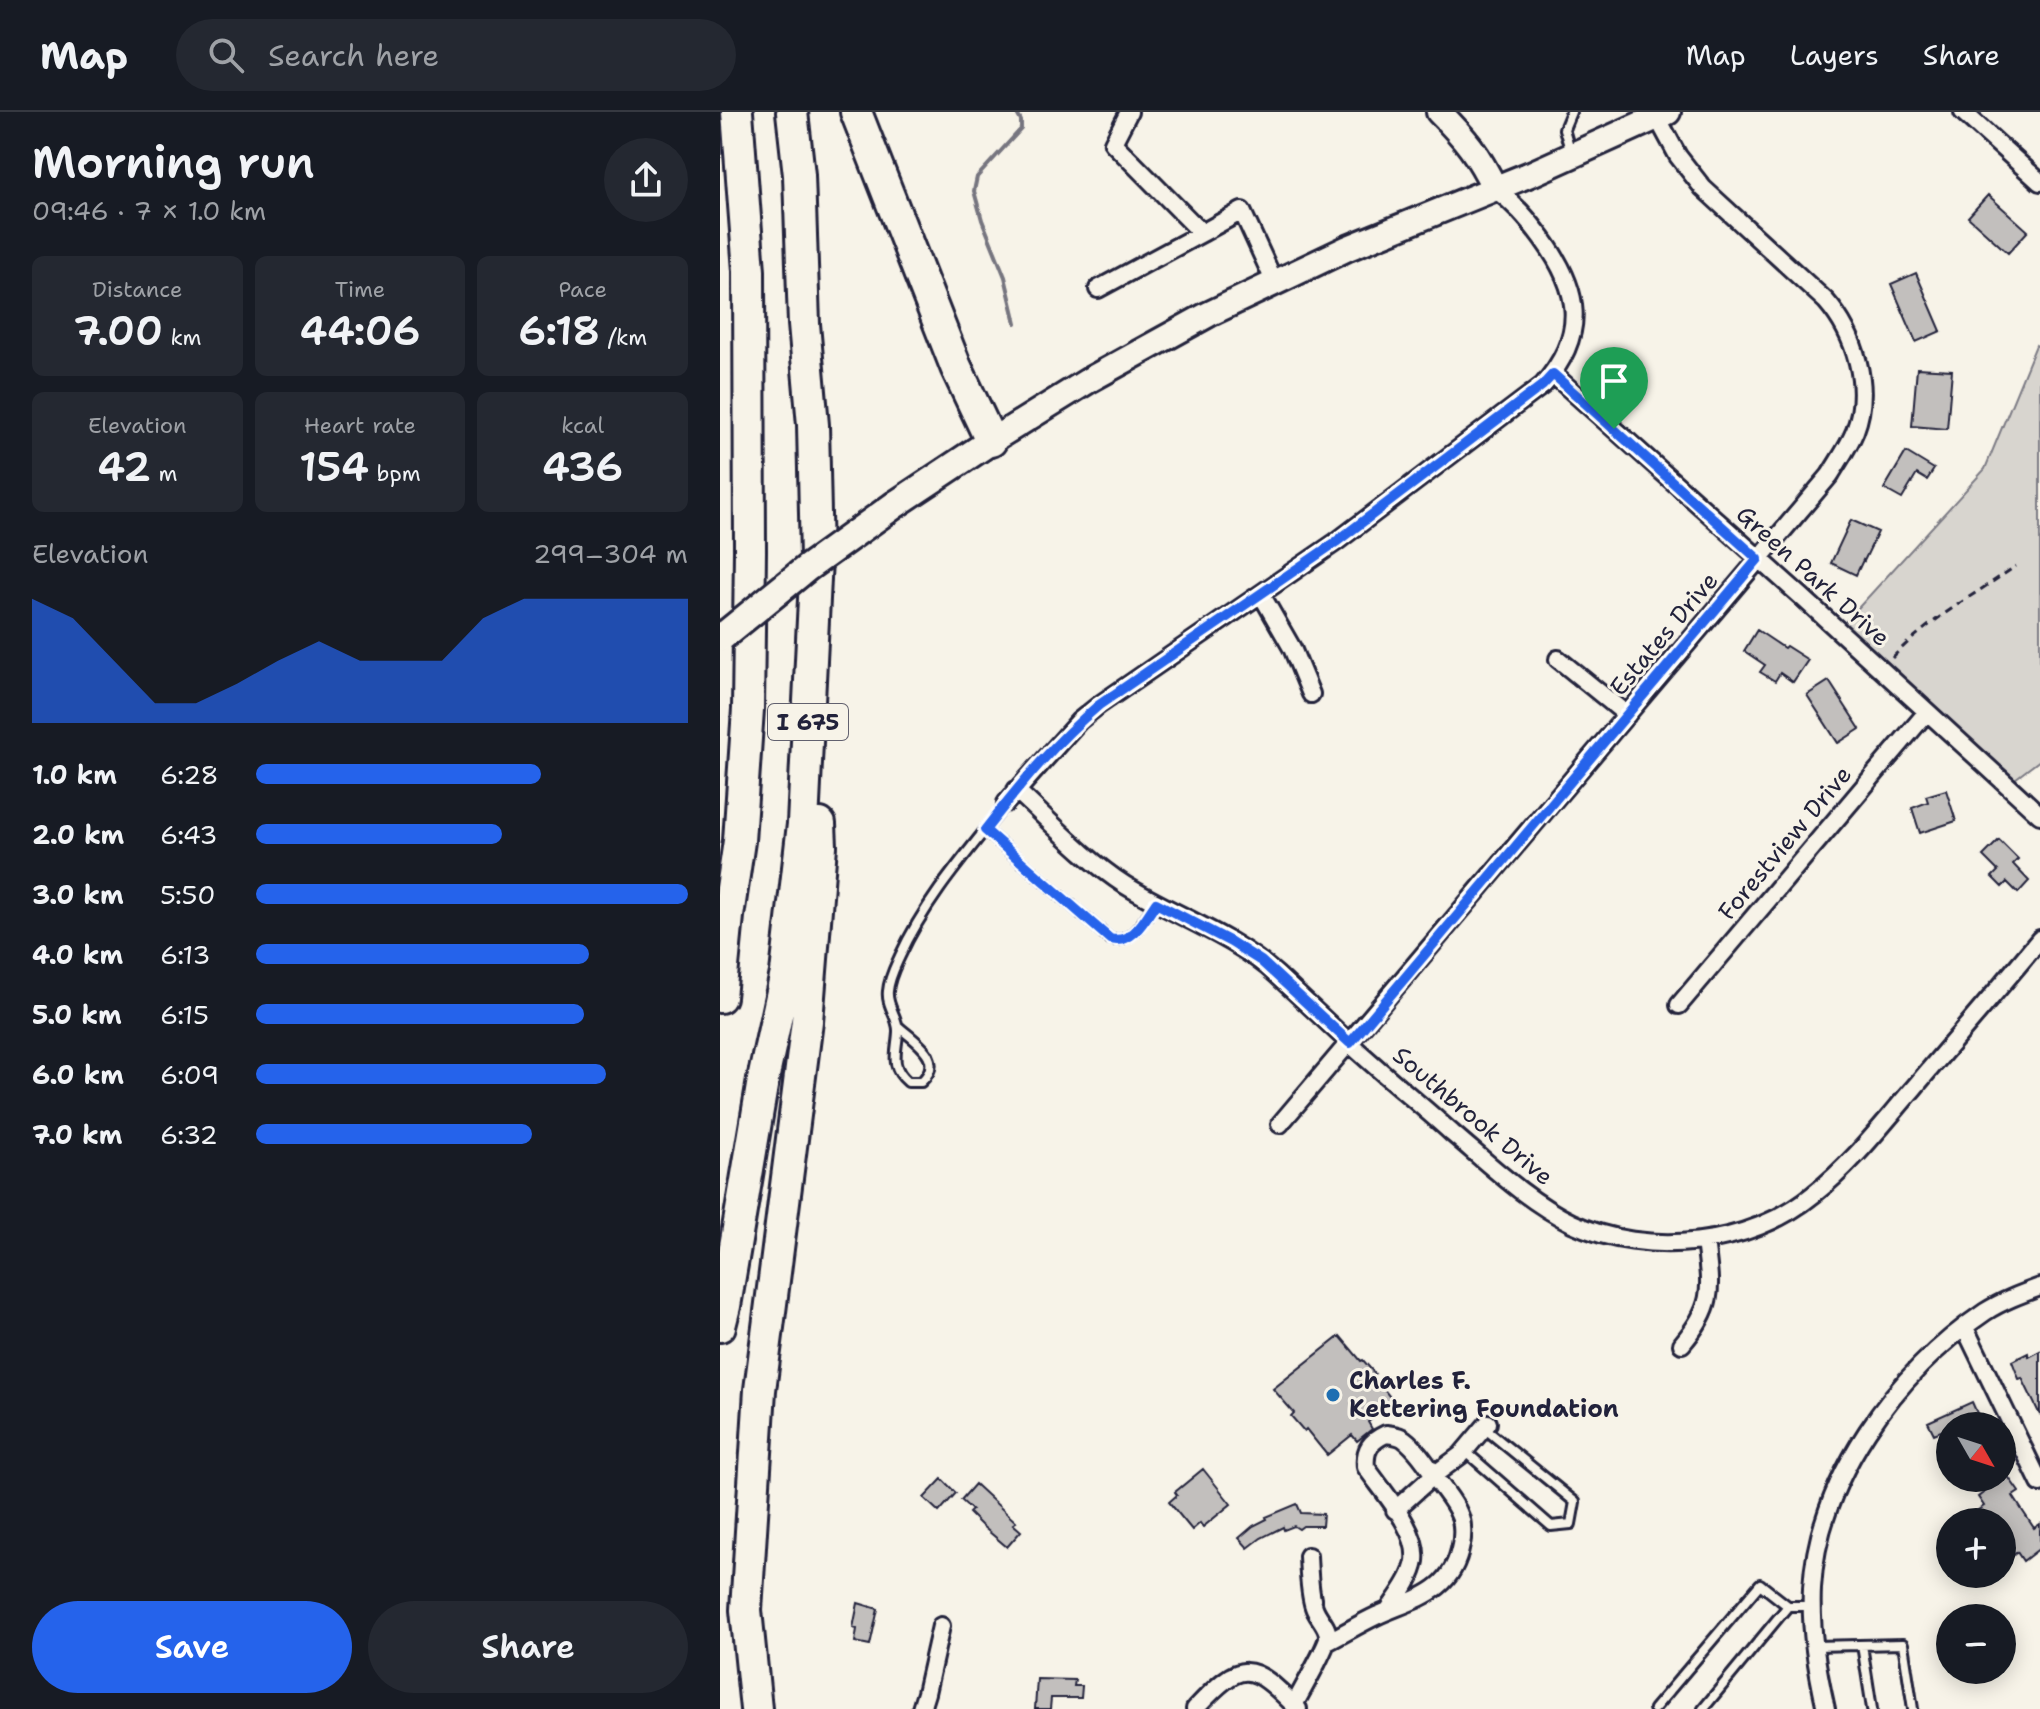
<!DOCTYPE html>
<meta charset="utf-8">
<style>
body{margin:0;font-family:"Shantell Sans",sans-serif;background:#242831;color:#f1f3f6;height:100vh;display:flex;flex-direction:column;font-size:30px;white-space:nowrap}
*{box-sizing:border-box;margin:0}
p{font-size:26px;color:#9ea1a6}
.icon{flex:none;width:44px;height:44px;fill:none;stroke:currentColor;stroke-width:2;stroke-linecap:round;stroke-linejoin:round}
.map{position:relative;flex:1;overflow:hidden}
.panel{display:flex;flex-direction:column;background:#171b24;width:720px}
.panel>*{flex:none}
.needle{width:52px;rotate:129deg}
.controls{position:absolute;left:1216px;top:1300px;display:grid;gap:16px}
.controls a{display:grid;place-items:center;width:80px;height:80px;border-radius:50%;background:#171b24;box-shadow:0 4px 20px #0003;font-size:40px}
.pin{position:absolute;display:grid;place-items:center;width:68px;height:68px;color:#fff;margin:-82px -34px;border-radius:50% 50% 50% 0;rotate:-45deg;box-shadow:0 0 8px #0007}
.pin .icon{rotate:45deg}
.round{display:grid;place-items:center;flex:none;width:84px;height:84px;border-radius:42px;background:#242831}
.head{display:flex;align-items:center;justify-content:space-between;height:136px;padding:0 32px}
h1{font-size:44px;font-weight:600;line-height:60px}
.metrics{display:grid;grid-template-columns:repeat(3,1fr);gap:12px;height:136px;padding:8px 32px}
.metrics div{display:grid;align-content:center;border-radius:12px;background:#242831;text-align:center}
.metrics b{font-size:40px;font-weight:600}
.metrics small{font-size:22px;font-weight:400}
.metrics p{font-size:22px}
.chart{height:224px;padding:16px 32px}
.chart p{display:flex;justify-content:space-between}
.chart svg{width:100%;height:144px;margin-top:8px;fill:#2563eb;opacity:.7}
.button{display:flex;gap:16px;margin-top:auto;padding:16px 32px}
.button a{flex:1;height:92px;border-radius:48px;background:#2563eb;color:#fff;font-size:32px;font-weight:600;line-height:92px;text-align:center}
.button a+a{background:#242831;color:#f1f3f6}
ul{padding:0 32px;list-style:none;font-size:26px}
li{display:grid;grid-template-columns:128px 96px 1fr;align-items:center;height:60px}
li i{height:20px;border-radius:10px;background:#2563eb}
header{display:flex;align-items:center;gap:48px;box-sizing:border-box;height:112px;padding:0 40px;background:#171b24;border-bottom:2px solid #363941}
header strong{font-size:38px}
nav{display:flex;gap:44px;margin-inline-start:auto;font-size:28px}
.search{width:560px;height:72px;background:#242831;display:flex;align-items:center;gap:20px;box-sizing:border-box;padding:0 28px;border-radius:44px;color:#9ea1a6;font-size:30px}
main{display:flex;flex:1;min-height:0}
.map>svg:first-child{display:block}
.green{fill:#d8d5cf;stroke:#7d7c85;stroke-width:2}
.lines{fill:none;stroke-linecap:round;stroke-linejoin:round}
.stream{stroke:#76747f;stroke-width:4}
.building{fill:#c2bfbd;stroke:#22223b;stroke-width:2}
.lane-casing{stroke:#22223b;stroke-width:14}
.street-casing{stroke:#22223b;stroke-width:22}
.secondary-casing{stroke:#22223b;stroke-width:30}
.primary-casing{stroke:#22223b;stroke-width:32}
.highway-casing{stroke:#22223b;stroke-width:36}
.path{stroke:#22223b;stroke-width:3;stroke-dasharray:8 6;stroke-linecap:butt}
.lane{stroke:#f7f3e8;stroke-width:8}
.street{stroke:#f7f3e8;stroke-width:16}
.secondary{stroke:#f7f3e8;stroke-width:24}
.primary{stroke:#f7f3e8;stroke-width:26}
.highway{stroke:#f7f3e8;stroke-width:30}
.primary-bridge-casing{stroke:#22223b;stroke-width:32;stroke-linecap:butt}
.primary-bridge{stroke:#f7f3e8;stroke-width:26}
.route-casing{stroke:#fff;stroke-width:16}
.route{stroke:#2563eb;stroke-width:10}
.poi-dot{fill:#1f6fb2;stroke:#f7f3e8;stroke-width:3}
.labels{text-anchor:middle;stroke-width:6;stroke-linejoin:round;paint-order:stroke}
.shield{fill:#f7f3e8;stroke:#62616f;stroke-width:2}
.shield-label{font-size:22px;font-weight:bold;fill:#22223b}
.street-label{font-size:24px;fill:#22223b;stroke:#f7f3e8}
.poi-label{font-size:24px;font-weight:bold;fill:#22223b;stroke:#f7f3e8;text-anchor:start}
</style>
<header>
<strong>Map</strong>
<div class="search"><svg class="icon" aria-label="search" viewBox="0 0 24 24"><circle cx="10" cy="10" r="6"/><path d="M15 15l6 6"/></svg>Search here</div>
<nav><a>Map</a><a>Layers</a><a>Share</a></nav>
</header>
<main>
<section class="panel">
<div class="head"><div><h1>Morning run</h1><p>09:46 · 7 × 1.0 km</p></div><a class="round"><svg class="icon" aria-label="share" viewBox="0 0 24 24"><path d="M12 15V3M7 8l5-5 5 5M5 13v7h14v-7"/></svg></a></div>
<div class="metrics">
<div><p>Distance</p><b>7.00<small> km</small></b></div>
<div><p>Time</p><b>44:06</b></div>
<div><p>Pace</p><b>6:18<small> /km</small></b></div>
</div>
<div class="metrics">
<div><p>Elevation</p><b>42<small> m</small></b></div>
<div><p>Heart rate</p><b>154<small> bpm</small></b></div>
<div><p>kcal</p><b>436</b></div>
</div>
<div class="chart"><p><span>Elevation</span>299–304 m</p>
<svg viewBox="0 0 160 44" preserveAspectRatio="none"><path d="M0 44V6L10 12L20 25L30 38L40 38L50 32L60 25L70 19L80 25L90 25L100 25L110 12L120 6L130 6L140 6L150 6L160 6V44z"/></svg>
</div>
<ul>
<li><b>1.0 km</b>6:28<i style="width:66%"></i></li>
<li><b>2.0 km</b>6:43<i style="width:57%"></i></li>
<li><b>3.0 km</b>5:50<i style="width:100%"></i></li>
<li><b>4.0 km</b>6:13<i style="width:77%"></i></li>
<li><b>5.0 km</b>6:15<i style="width:76%"></i></li>
<li><b>6.0 km</b>6:09<i style="width:81%"></i></li>
<li><b>7.0 km</b>6:32<i style="width:64%"></i></li>
</ul>
<div class="button"><a>Save</a><a>Share</a></div>
</section>
<div class="map">
<svg width="1320" height="1597" viewBox="0 0 1320 1597">
<rect width="100%" height="100%" fill="#f7f3e8"/>
<filter id="ink" filterUnits="userSpaceOnUse"><feTurbulence type="fractalNoise" baseFrequency=".0125" numOctaves="2"/><feDisplacementMap in="SourceGraphic" scale="16" xChannelSelector="R" yChannelSelector="G"/><feConvolveMatrix kernelMatrix="1 2 1 2 8 2 1 2 1" color-interpolation-filters="sRGB"/></filter>
<g filter="url(#ink)">
<path class="green" d="M1316,233l4,3v412l-33,25 -169,-155 147,-161z"/>
<g class="lines">
<path class="stream" d="M296,211l-11,-46 -23,-57 -8,-29 3,-14 44,-48v-8l-5,-9"/>
</g>
<path class="building" d="M1268,83l40,36 -20,22 -40,-36z
M1196,161l25,58 -25,11 -25,-58z
M1197,256l35,2 -5,59 -35,-3z
M1186,340l28,17 -7,11 -10,-6 -15,25 -18,-10z
M1131,408l27,12 -14,29 -1,-1 -7,15 -25,-12z
M1037,518l27,18 2,-2 22,14 -15,22 -13,-9 -5,8 -15,-9 5,-7 -21,-14z
M1109,569l31,48 -22,14 -31,-48z
M1226,678l10,31 -36,12 -8,-25 16,-6 -2,-6z
M1279,728l19,19 -5,5 16,17 -11,12 -11,-11 -5,5 -10,-10 6,-6 -15,-15z
M620,1224l21,25 2,-1 12,14 -2,2 21,26 -26,20 4,7 -15,12 -5,-6 -25,20 -21,-26 -2,2 -13,-15 3,-3 -21,-24z
M1320,1239v64l-18,-37 -3,1 -7,-18 16,-8 1,4z
M1252,1290l8,18 -2,1 3,5h-31v23l-9,-18 -7,3 -6,-12z
M483,1357l28,35 -28,23 -3,-4 -8,7 -23,-28 8,-7 -2,-3z
M1287,1363l12,17 -6,4 9,14 12,18 6,-4v24l-17,13 -6,-9 -8,7 -7,-9v-3l5,-4 -5,-6v-15h-19l-8,-10 9,-6 -6,-9z
M222,1367l14,14 -17,19 -15,-14z
M255,1372l41,38 -3,2 8,7 -14,16 -26,-22 -12,-12 3,-3 -11,-10z
M577,1392l4,9 22,1 -1,12h-19l-4,3 -5,-3 -10,4 -1,-3 -22,11 -13,10 -9,-10 14,-12 14,-7 -1,-2z
M138,1491l20,6 -8,36 -15,-3 2,-13 -4,-1z
M317,1567l38,1 -1,6h8l-1,12h-30l-1,11h-15z"/>
<g class="lines">
<g class="lane-casing">
<path id="lane" d="M851,0l-7,17 7,24
M265,718l125,109c23,6 34,-20 46,-36
M179,915c17,15 47,32 22,55h-13c-19,-16 -11,-29 -10,-50 1,-14 -12,-26 -10,-41 1,-13 7,-24 12,-35 26,-57 68,-104 106,-152
M745,1339l86,75 20,-2 4,-22 -91,-74
M1142,1533l10,64
M1095,1534l88,-2 10,65
M934,1597l106,-125 28,22
M983,1597l85,-103h23"/>
</g>
<g class="street-casing">
<path id="street" d="M409,0l-16,31 89,90 40,-22 33,72
M1243,0l77,70
M378,177l104,-56
M833,262l249,223 238,218
M541,482l31,54 19,46
M838,547l69,56
M296,678c35,32 70,70 109,95 50,31 108,50 152,90 27,25 54,51 81,76 31,28 63,54 94,82 38,32 75,68 120,90 75,35 178,24 242,-29 38,-30 67,-68 99,-105 42,-50 85,-99 127,-150
M286,691l73,-82 20,-16 237,-163 207,-157c45,-52 37,-95 -1,-147 -15,-20 -27,-34 -47,-49
M959,893l248,-293
M560,1012l550,-649c9,-15 19,-29 25,-44 17,-44 0,-97 -29,-130l-123,-113 -25,-32 -21,-39
M1245,1216l75,155
M962,1232c33,-39 29,-55 23,-103
M675,1398l39,-35 27,-20 27,-32
M607,1530c16,-8 32,-18 49,-26 39,-18 76,-22 85,-71 2,-9 2,-23 -2,-31 -4,-11 -13,-21 -20,-31 -8,-13 -23,-35 -35,-44 -5,-4 -11,-4 -18,-5 -15,7 -22,15 -20,33 16,24 53,63 49,94 -3,18 -17,35 -27,50
M574,1593c6,-11 35,-62 34,-69 0,-10 -11,-19 -14,-29 -5,-15 -5,-34 -6,-51
M201,1597l5,-16 15,-67
M475,1597c47,-50 55,-49 103,0
M1106,1597c-9,-40 -16,-79 -14,-121 6,-109 84,-216 173,-276 17,-11 36,-18 55,-25"/>
</g>
<g class="secondary-casing">
<path id="secondary" d="M719,0c27,27 39,42 56,77
M271,329l100,-62 118,-65 139,-66 185,-75 135,-61"/>
</g>
<g class="primary-casing">
<path id="primary" d="M176,392l95,-63"/>
</g>
<g class="highway-casing">
<path id="highway" d="M136,0l100,255 35,74
M0,885l8,-81 11,-75 9,-132 2,-158 -1,-280 -12,-159
M0,1214l5,-20 38,-226 23,-107 17,-149 13,-266 -3,-133 -9,-101 -5,-149 -7,-63
M36,1597l-10,-99 14,-220 47,-369 14,-175 -1,-22"/>
</g>
<path class="path" d="M1172,546c35,-37 82,-63 124,-92"/>
<use href="#lane" class="lane"/>
<use href="#street" class="street"/>
<use href="#secondary" class="secondary"/>
<use href="#primary" class="primary"/>
<use href="#highway" class="highway"/>
<g class="primary-bridge-casing">
<path id="primary-bridge" d="M2,525l85,-69 89,-64"/>
</g>
<use href="#primary-bridge" class="primary-bridge"/>
</g>
</g>
<g class="lines" filter="url(#ink)">
<g class="route-casing">
<path id="route" d="M833,262l205,185 -408,484 -89,-82 -30,-19 -75,-39c-11,16 -23,42 -46,36l-125,-109c34,-44 71,-89 114,-125l237,-163 207,-157z"/>
</g>
<use href="#route" class="route"/>
</g>
<circle class="poi-dot" cx="613" cy="1283" r="8"/>
<g class="labels">
<rect class="shield" x="48" y="592" width="80" height="36" rx="6"/>
<g class="shield-label">
<text x="88" y="618">I 675</text>
</g>
<g class="street-label">
<text transform="translate(1093 464) rotate(42)" y="8">Green Park Drive</text>
<text transform="translate(944 522) rotate(-50)" y="8">Estates Drive</text>
<text transform="translate(1065 731) rotate(-50)" y="8">Forestview Drive</text>
<text transform="translate(753 1004) rotate(40)" y="8">Southbrook Drive</text>
</g>
<g class="poi-label">
<text x="629" y="1277">Charles F.<tspan x="629" dy="28">Kettering Foundation</tspan></text>
</g>
</g>
</svg>
<div class="controls">
<a><svg class="needle" viewBox="-14 -14 28 28"><path d="M0-13l5 13h-10z" fill="#e53935"/><path d="M0 13l5-13h-10z" fill="#9ea1a6"/></svg></a>
<a>+</a>
<a>−</a>
</div>
<div class="pin" style="left:894px;top:317px;background:#1e9e55"><svg class="icon" aria-label="arrive" viewBox="0 0 24 24"><path d="M6 21V4h12l-3 4 3 4H6"/></svg></div>
</div>
</main>
